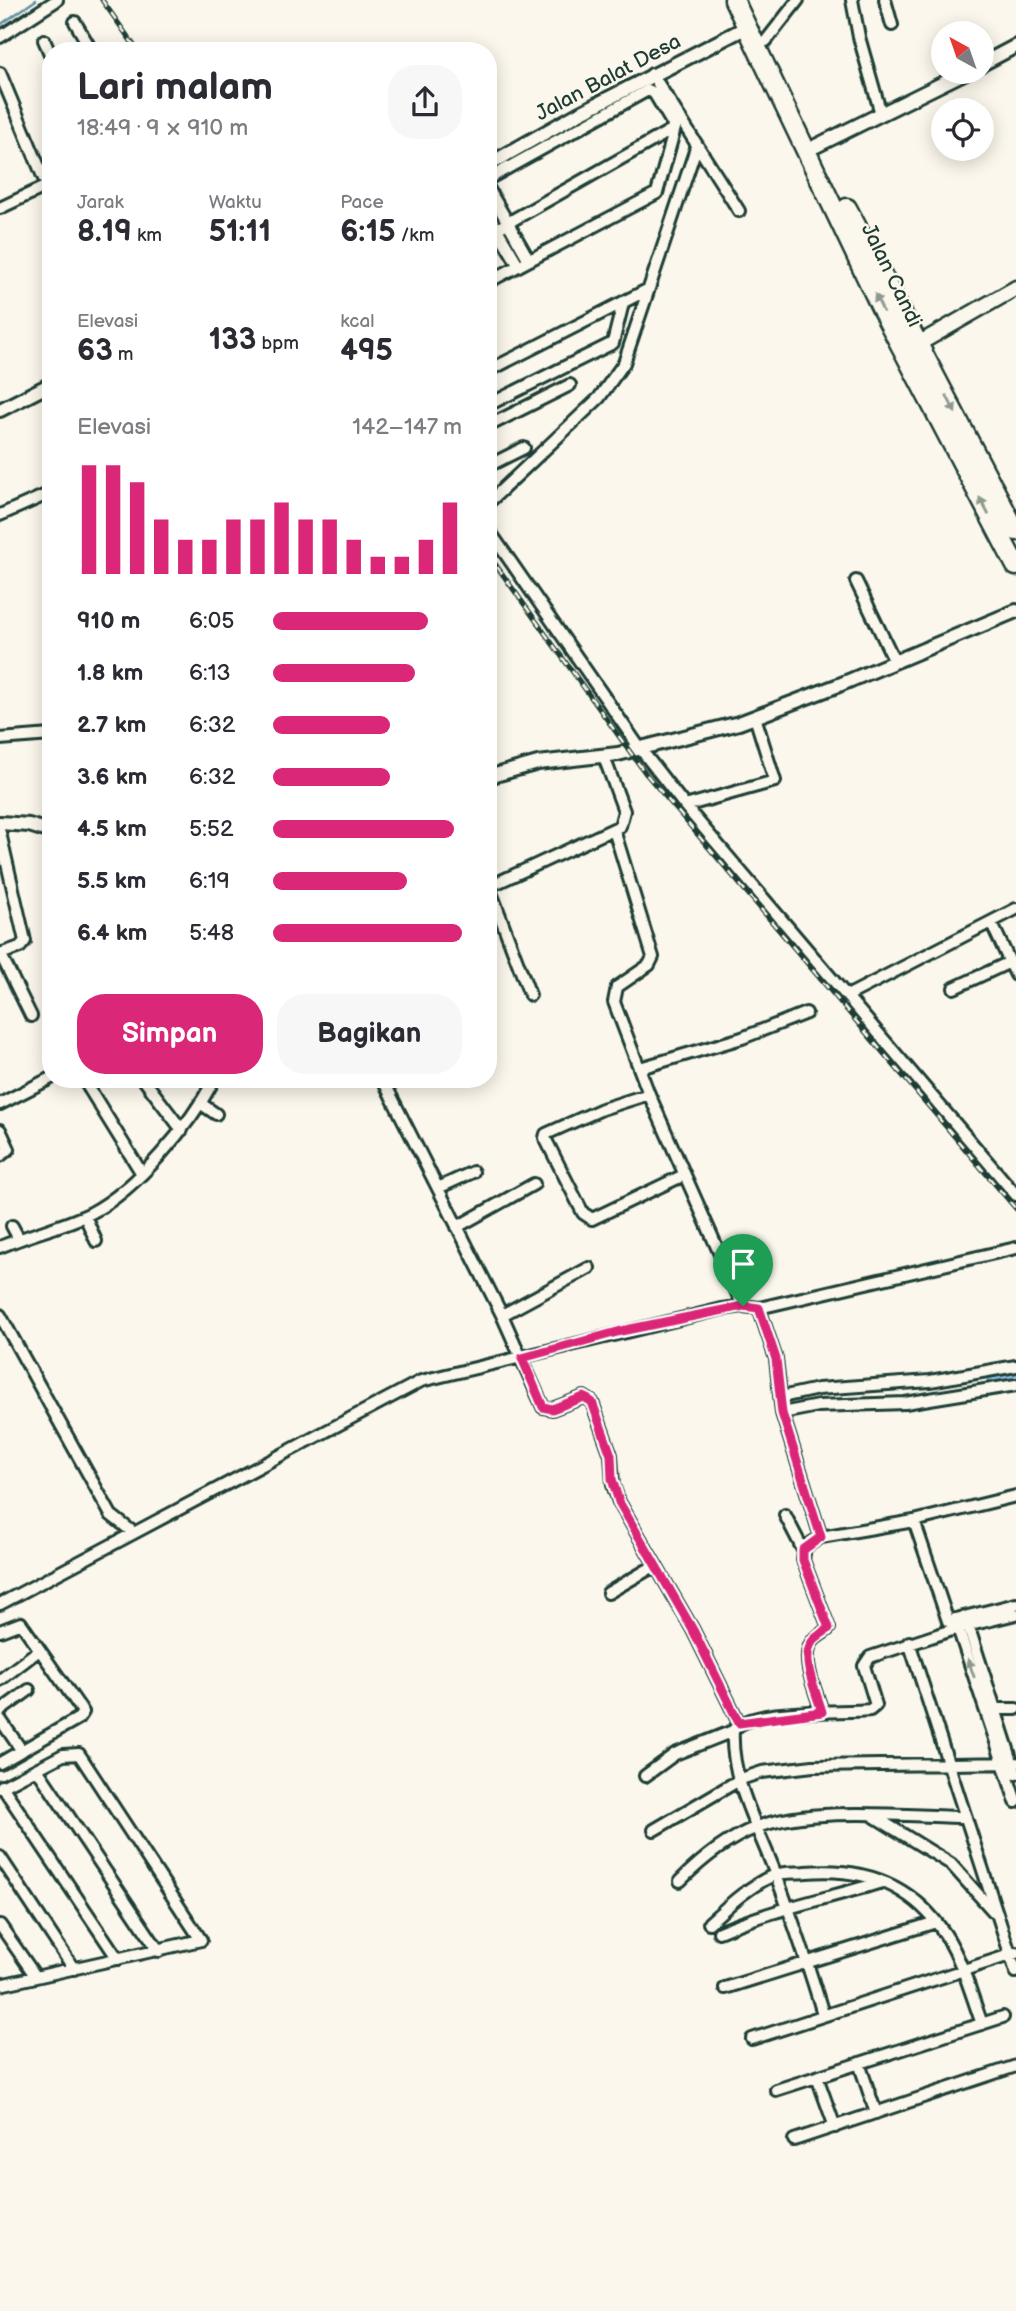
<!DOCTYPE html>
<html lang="id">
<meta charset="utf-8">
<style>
body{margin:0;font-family:"Balsamiq Sans",sans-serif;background:#f7f7f7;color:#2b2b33;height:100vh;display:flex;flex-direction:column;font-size:26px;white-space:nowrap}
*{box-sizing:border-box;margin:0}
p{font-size:23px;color:#7c7c81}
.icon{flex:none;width:38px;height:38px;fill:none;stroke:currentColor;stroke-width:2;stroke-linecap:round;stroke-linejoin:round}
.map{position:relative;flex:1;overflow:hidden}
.panel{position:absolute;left:42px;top:42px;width:455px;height:1046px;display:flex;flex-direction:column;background:#fff;border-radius:28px;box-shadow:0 4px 18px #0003}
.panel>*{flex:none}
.needle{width:46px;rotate:320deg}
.tools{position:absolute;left:931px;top:21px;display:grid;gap:14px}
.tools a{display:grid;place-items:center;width:63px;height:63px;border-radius:50%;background:#fff;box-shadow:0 4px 18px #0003;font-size:35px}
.pin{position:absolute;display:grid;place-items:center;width:60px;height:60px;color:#fff;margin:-72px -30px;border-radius:50% 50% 50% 0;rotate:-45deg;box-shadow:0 0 7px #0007}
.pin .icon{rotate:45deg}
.round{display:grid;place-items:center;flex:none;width:74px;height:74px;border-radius:28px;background:#f7f7f7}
.summary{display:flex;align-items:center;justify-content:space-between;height:119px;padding:0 35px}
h1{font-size:38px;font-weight:800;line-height:52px}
.metrics{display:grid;grid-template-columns:repeat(3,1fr);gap:10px;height:119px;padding:7px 35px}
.metrics div{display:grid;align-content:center}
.metrics b{font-size:30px;font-weight:800}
.metrics small{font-size:19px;font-weight:400}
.metrics p{font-size:19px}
.chart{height:196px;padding:14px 35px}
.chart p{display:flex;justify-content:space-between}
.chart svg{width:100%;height:126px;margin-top:7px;stroke:#db2777;stroke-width:6}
.primary-button{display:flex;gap:14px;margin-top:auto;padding:14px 35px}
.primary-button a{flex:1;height:80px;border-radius:28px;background:#db2777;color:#fff;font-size:28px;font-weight:800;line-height:80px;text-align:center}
.primary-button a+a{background:#f7f7f7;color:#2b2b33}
ul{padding:0 35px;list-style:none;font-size:23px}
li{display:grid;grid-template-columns:112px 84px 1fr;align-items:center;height:52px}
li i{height:18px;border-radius:9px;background:#db2777}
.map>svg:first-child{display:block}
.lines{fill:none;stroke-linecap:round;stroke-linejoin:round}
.stream{stroke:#628ea3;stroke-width:2.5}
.river{stroke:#8fc4ed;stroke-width:16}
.minor-casing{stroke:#1f3d34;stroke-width:16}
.tertiary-casing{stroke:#1f3d34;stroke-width:18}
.secondary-casing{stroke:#1f3d34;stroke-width:19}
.trunk-casing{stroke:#1f3d34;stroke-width:23}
.minor{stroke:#fbf7ec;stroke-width:10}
.tertiary{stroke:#fbf7ec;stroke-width:12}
.secondary{stroke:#fbf7ec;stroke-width:14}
.trunk{stroke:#fbf7ec;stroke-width:18}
.rail-casing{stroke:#1f3d34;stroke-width:5}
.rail{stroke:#fbf7ec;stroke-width:2.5;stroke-dasharray:8;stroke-linecap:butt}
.oneway{fill:#8d9a90}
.route-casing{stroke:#fff;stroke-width:14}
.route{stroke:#db2777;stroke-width:9}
.labels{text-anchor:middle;stroke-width:5;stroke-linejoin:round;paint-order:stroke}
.street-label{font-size:21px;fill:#1f3d34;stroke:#fbf7ec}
</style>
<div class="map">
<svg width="1016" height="2311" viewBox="0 0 1016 2311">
<rect width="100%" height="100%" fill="#fbf7ec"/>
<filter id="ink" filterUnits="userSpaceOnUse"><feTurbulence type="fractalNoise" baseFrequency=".0143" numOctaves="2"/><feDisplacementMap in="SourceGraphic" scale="14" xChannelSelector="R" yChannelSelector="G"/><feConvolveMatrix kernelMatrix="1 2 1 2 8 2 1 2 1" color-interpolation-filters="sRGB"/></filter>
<g filter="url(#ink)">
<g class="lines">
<path class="stream" d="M0,25l36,-25"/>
<path class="river" d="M994,1378l22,-4"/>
<g class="minor-casing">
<path id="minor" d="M852,0l7,37 22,77
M885,0l7,25
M75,22l17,29
M0,37l57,-37
M44,40l7,16
M766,41l32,-41
M0,73l47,113
M652,74l87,137
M488,179l160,-89 6,3 21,35 -18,65 -169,89
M488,188l41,72
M0,208l51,-24
M488,214l31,52
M488,234l187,-106
M488,371l159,-81
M488,405l125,-62 10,-40
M488,426l82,-41
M488,466l36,-18
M488,503l111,-105 25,-35 73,-218
M0,515l50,-22
M488,529l151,218 46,59 331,389
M856,581l39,81
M0,739l51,-4
M685,806l90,-25 -20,-64
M614,830l39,127 -4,8 -32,22 -3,15 35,92 94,212
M0,833l25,108 -5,6 -20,7
M488,887l132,-61 4,-15 -20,-54
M489,887l41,108
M992,924l24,51
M0,953l31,63
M954,988l56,-26
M847,996l169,-87
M640,1068l102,-30 64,-25
M84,1080l57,92
M144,1080l38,50
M383,1080l119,235 41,92 9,2 32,-12 8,5 19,53 2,30 6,17 74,128 46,93
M649,1094l-47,15 -56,25 -1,4 38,75 9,6 92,-44
M200,1103l16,11
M0,1104l51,-26
M0,1130l9,19 -9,7
M438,1188l35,-16
M85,1216l11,25
M12,1226l7,13
M457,1227l77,-43
M0,1247c30,-13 62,-20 91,-34 46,-24 99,-88 123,-133
M759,1308l17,51 6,54 39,124
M0,1315l111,200 23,18 287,-152 301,-72 21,-3 16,2 257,-60
M502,1315l87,-47
M781,1397l37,-8 112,-8 86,-15
M782,1413l36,-7 87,-3 111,-18
M785,1515l18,35
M914,1521l34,100 68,-17
M608,1593l46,-27
M0,1604l134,-71
M955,1619l61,183
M968,1625l48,149
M0,1631l21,-8 62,89 -4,6 -79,45
M909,1642l107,330
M0,1680l38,-29
M992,1709h24
M0,1711l29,-21
M822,1712c-5,-19 -22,-52 -10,-70 4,-6 12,-9 17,-14l-26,-68 2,-13 16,-10 93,-16 102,-25
M0,1719l22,32
M37,1769l122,182
M645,1776l30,-22 58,-23
M2,1786l116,173
M0,1788l63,-33 16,-1 122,186 -201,45
M875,1817l76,47 42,47
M654,1830l87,-51 21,-7 51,-6 203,-3
M0,1857l74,112
M680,1881c21,-21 47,-42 75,-53 55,-22 152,-12 211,-11
M709,1923c20,-18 40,-37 65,-48 9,-3 22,-2 32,-3 57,-5 106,12 139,62 18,28 26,60 37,90
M0,1925l36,52
M719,1932c51,-22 110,-34 163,-50
M725,1988l211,-66
M823,2014c-14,-47 -30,-93 -47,-139 -16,-44 -46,-95 -43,-144 15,-24 109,-18 137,-21l6,-5 -12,-39 6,-9 88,-29 58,-14
M752,2039l264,-86
M859,2063l17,50
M817,2077l18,50
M776,2090l227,-73
M794,2140l222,-74"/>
</g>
<g class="tertiary-casing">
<path id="tertiary" d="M982,64l34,-18
M816,146l150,-74
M488,165l90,-51 169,-87
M0,410l51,-26
M488,777l50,-14 80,-9 121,-31 100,-38 177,-74
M0,823l29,2 22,7"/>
</g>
<g class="secondary-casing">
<path id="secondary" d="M911,348l105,-60"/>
</g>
<g class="trunk-casing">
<path id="trunk" d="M734,0l149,312 133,254
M847,208l169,323"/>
</g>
<use href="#minor" class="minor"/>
<use href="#tertiary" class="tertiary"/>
<use href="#secondary" class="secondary"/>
<use href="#trunk" class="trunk"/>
<g class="rail-casing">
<path id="rail" d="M102,0l36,51
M488,554l158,220 370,435"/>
</g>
<use href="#rail" class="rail"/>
</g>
<defs><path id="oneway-solid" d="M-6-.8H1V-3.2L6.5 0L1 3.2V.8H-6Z" transform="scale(1.75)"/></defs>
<g class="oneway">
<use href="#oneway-solid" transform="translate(879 303) rotate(-115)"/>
<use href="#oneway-solid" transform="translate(951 404) rotate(63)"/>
<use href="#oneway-solid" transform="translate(984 506) rotate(-118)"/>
<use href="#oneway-solid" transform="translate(971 1668) rotate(-109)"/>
</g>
</g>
<g class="lines" filter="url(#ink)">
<g class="route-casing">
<path id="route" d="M743,1306l16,2 17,51 6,54 39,124 -18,13v10l26,68c-5,5 -13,8 -17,14 -12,18 5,51 10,70l-83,11 -46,-93 -74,-128 -7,-23 -1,-24 -19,-53 -8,-5 -32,12 -9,-2 -21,-49 99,-27z"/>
</g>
<use href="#route" class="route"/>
</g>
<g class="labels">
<g class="street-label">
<text transform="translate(608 77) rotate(-28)" y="7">Jalan Balat Desa</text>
<text transform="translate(892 275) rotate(64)" y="7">Jalan Candi</text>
</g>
</g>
</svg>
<div class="tools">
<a><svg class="needle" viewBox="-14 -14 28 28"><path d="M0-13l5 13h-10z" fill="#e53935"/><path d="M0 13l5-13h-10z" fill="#7c7c81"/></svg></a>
<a><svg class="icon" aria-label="locate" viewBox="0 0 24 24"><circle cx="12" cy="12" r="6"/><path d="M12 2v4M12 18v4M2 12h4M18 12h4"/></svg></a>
</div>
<div class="pin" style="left:743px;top:1306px;background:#1e9e55"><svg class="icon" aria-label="arrive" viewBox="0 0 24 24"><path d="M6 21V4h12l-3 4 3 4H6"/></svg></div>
<section class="panel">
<div class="summary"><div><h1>Lari malam</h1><p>18:49 · 9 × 910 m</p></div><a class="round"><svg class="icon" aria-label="share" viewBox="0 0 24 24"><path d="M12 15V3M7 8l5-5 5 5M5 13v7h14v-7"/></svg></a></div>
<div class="metrics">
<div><p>Jarak</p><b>8.19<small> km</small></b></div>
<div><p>Waktu</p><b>51:11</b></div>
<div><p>Pace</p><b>6:15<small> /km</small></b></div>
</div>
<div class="metrics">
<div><p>Elevasi</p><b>63<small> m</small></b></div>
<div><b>133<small> bpm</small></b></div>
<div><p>kcal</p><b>495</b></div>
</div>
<div class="chart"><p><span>Elevasi</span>142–147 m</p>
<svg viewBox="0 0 160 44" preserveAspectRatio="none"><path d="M5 44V6M15 44V6M25 44V12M35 44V25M45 44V32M55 44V32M65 44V25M75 44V25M85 44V19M95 44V25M105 44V25M115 44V32M125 44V38M135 44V38M145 44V32M155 44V19"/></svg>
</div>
<ul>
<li><b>910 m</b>6:05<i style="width:82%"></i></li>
<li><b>1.8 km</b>6:13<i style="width:75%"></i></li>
<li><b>2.7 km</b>6:32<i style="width:62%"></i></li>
<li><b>3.6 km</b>6:32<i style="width:62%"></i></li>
<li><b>4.5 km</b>5:52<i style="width:96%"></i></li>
<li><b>5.5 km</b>6:19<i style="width:71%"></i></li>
<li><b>6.4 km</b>5:48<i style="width:100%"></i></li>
</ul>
<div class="primary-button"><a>Simpan</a><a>Bagikan</a></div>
</section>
</div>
